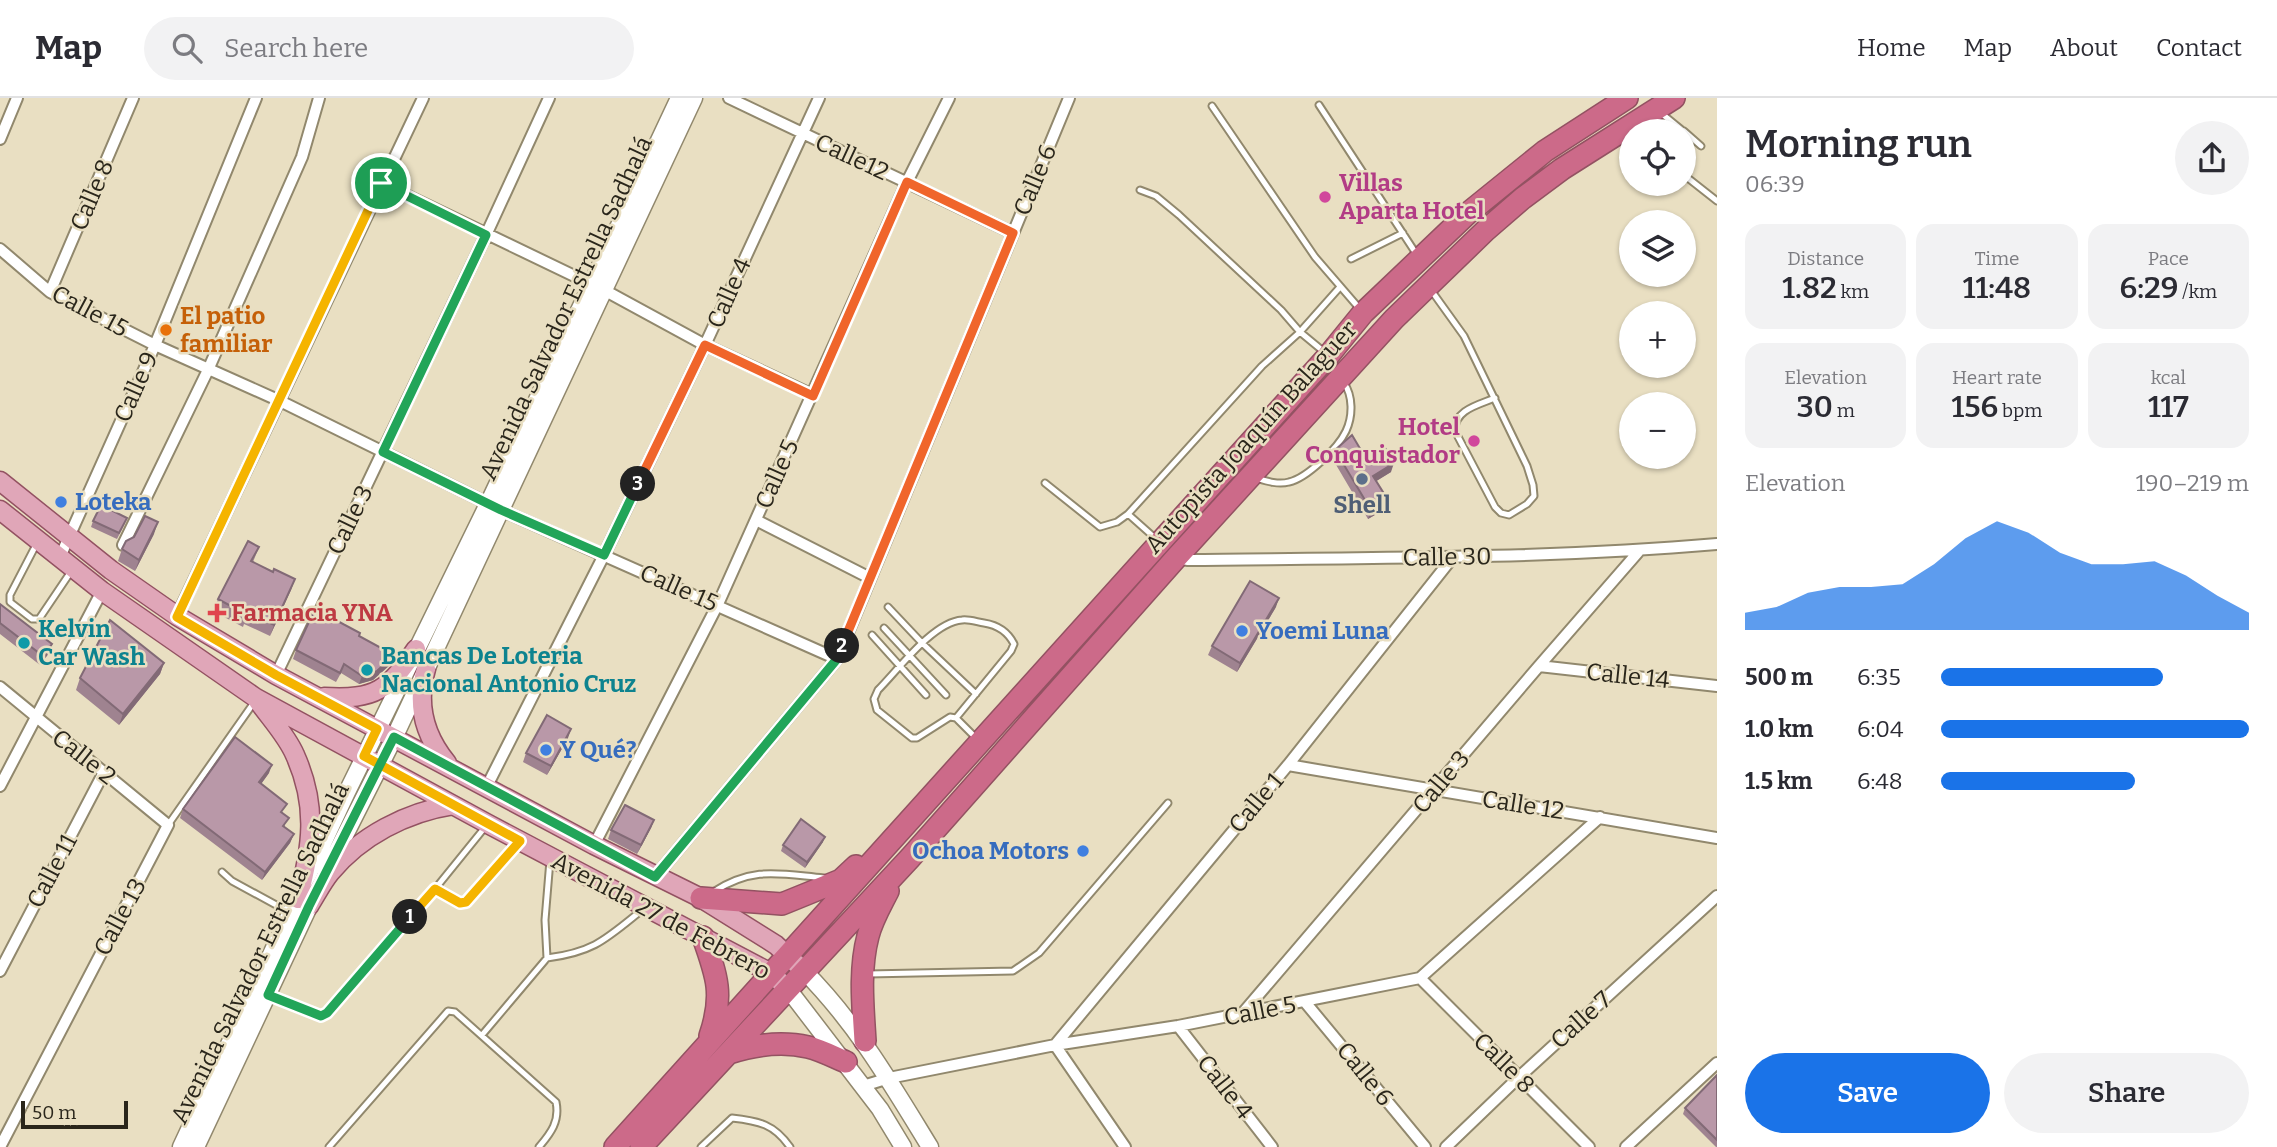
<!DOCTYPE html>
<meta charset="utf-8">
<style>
body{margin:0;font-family:Bitter,serif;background:#f2f2f3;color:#2b2b33;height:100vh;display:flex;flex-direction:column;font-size:26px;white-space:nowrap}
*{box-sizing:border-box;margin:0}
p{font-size:23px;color:#7c7c81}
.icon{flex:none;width:38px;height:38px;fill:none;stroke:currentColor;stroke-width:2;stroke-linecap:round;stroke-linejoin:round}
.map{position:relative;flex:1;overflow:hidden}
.sheet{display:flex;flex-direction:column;background:#fff;width:560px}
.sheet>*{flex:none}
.fabs{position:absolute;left:1619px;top:21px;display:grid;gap:14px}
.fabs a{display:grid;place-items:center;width:77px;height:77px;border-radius:50%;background:#fff;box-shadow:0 2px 5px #0004;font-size:35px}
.scale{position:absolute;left:21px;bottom:18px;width:107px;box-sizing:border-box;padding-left:7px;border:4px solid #2a261b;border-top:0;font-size:19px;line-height:24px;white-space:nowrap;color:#2a261b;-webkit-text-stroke:5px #e9dfc2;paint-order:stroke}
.pin{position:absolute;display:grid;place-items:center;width:60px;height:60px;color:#fff;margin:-30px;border:4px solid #fff;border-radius:50%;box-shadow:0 2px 7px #0007}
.km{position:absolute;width:35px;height:35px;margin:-18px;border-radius:50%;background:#222;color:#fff;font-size:19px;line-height:35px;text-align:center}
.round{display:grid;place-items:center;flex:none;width:74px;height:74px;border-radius:37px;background:#f2f2f3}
.head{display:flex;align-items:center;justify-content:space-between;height:119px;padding:0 28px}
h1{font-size:38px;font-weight:600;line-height:52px}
.stats{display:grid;grid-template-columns:repeat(3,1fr);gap:10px;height:119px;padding:7px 28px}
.stats div{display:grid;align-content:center;border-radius:18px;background:#f2f2f3;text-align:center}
.stats b{font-size:30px;font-weight:600}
.stats small{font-size:19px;font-weight:400}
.stats p{font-size:19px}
.chart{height:196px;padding:14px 28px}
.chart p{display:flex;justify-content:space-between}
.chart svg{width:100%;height:126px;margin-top:7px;fill:#1a73e8;opacity:.7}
.cta{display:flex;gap:14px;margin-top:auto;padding:14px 28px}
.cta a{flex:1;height:80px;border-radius:42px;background:#1a73e8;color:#fff;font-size:28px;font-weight:600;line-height:80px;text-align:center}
.cta a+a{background:#f2f2f3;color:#2b2b33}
ul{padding:0 28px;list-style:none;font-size:23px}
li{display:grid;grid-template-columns:112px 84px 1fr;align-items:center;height:52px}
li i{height:18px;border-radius:9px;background:#1a73e8}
header{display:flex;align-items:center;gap:42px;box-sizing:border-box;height:98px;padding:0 35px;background:#fff;border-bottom:2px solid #e1e1e2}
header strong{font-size:33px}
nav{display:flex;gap:38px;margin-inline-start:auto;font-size:24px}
.search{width:490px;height:63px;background:#f2f2f3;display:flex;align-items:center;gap:18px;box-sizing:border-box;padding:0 24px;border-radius:38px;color:#7c7c81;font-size:26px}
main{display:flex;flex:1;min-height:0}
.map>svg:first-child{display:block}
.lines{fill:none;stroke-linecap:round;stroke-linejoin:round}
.lane-casing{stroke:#91886d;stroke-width:9}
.street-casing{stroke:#91886d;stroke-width:14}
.secondary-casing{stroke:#91886d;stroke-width:19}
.primary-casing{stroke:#935262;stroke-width:21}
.highway-casing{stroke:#935262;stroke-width:24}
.lane{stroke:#fff;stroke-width:5}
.street{stroke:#fff;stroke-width:10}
.secondary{stroke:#fff;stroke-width:16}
.primary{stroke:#e0a6b8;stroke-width:18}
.highway{stroke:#cc6a89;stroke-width:21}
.wall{fill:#9f8390}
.shaded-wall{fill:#826a76}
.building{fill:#b998a8;stroke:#826a76;stroke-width:2}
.split-1-casing{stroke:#fff;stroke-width:14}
.split-2-casing{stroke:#fff;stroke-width:14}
.split-3-casing{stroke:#fff;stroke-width:14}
.split-4-casing{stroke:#fff;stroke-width:14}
.split-1{stroke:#f5b400;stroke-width:9}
.split-2{stroke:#22a559;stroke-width:9}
.split-3{stroke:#f0652b;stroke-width:9}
.split-4{stroke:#22a559;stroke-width:9}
.hotel-dot{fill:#d1479c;stroke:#e9dfc2;stroke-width:2.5}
.food-dot{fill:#e8710a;stroke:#e9dfc2;stroke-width:2.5}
.service-dot{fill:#5c6f8a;stroke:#e9dfc2;stroke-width:2.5}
.shop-dot{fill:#3f7fe0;stroke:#e9dfc2;stroke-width:2.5}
.health-dot{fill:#e0444e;stroke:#e9dfc2;stroke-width:2.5}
.culture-dot{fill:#0f9aa8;stroke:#e9dfc2;stroke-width:2.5}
.labels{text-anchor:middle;stroke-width:5;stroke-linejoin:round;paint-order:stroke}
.street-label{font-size:24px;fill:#2a261b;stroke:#e9dfc2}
.hotel-label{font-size:24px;font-weight:bold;fill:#b23c85;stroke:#e9dfc2;text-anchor:start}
.food-label{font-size:24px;font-weight:bold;fill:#c56008;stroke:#e9dfc2;text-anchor:start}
.shop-label{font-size:24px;font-weight:bold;fill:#366cbe;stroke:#e9dfc2;text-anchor:start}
.service-label{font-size:24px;font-weight:bold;fill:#4e5e75;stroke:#e9dfc2}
.health-label{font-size:24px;font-weight:bold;fill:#be3a42;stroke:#e9dfc2;text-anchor:start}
.culture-label{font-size:24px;font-weight:bold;fill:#0d838f;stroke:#e9dfc2;text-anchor:start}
</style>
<header>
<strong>Map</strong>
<div class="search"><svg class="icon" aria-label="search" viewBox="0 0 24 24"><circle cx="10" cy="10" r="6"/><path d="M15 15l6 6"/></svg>Search here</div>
<nav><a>Home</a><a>Map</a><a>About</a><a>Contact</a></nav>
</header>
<main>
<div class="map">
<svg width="1717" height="1049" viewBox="0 0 1717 1049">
<rect width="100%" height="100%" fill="#e9dfc2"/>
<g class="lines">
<g class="lane-casing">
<path id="lane" d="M1319,7l98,150
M1212,8l103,151 44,51
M1661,15l22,18
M1665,33l9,-7
M1684,33l17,15
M1684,77l33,26
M1140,92l16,6 23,19 102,95 19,22 40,-45
M1351,161l52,-26
M1431,192l33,46 63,130 6,19 1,11 -7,8 -18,11 -8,-2 -6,-6 -40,-76c-1,-21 23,-26 40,-33
M1256,380c10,3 22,7 33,4 18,-4 49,-34 57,-51 7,-15 7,-35 -2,-48
M1045,385l55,44 17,-5 11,-8 134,-148 38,-34 23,19
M1128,416l27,24
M37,445l-27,52v7l22,17h7l33,-49
M888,509l34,36 54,51
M884,530l62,67
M872,537l54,60
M956,620l55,-67 3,-7c-6,-12 -17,-19 -30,-21 -7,-1 -15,-4 -22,-3 -29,2 -64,50 -84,70l-4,9 3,11 35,28h5l33,-21 6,1 21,21
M168,727l87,-124
M222,774l10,9 57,31
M435,791l24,14 7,-1 51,-58
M713,794c41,-26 66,-18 111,-14
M547,860l-2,-38 5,-60
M868,876l145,-3 26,-18 129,-150
M268,897l53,21 6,-3 108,-124 51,-63
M482,937l65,-77c47,-6 59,-19 95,-48
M329,1049l119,-136 7,1 101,90c4,19 -5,31 -17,45
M701,1049l31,-29c27,3 42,6 58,29"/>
</g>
<g class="street-casing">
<path id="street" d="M729,0l284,135
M0,41l17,-41
M381,85l210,101
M0,151l50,43 105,53 125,56 221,109 336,149
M604,192l101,55 108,50
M50,194l83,-194
M756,422l114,58
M123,447l85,-175 94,-213 17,-59
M60,459l95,-212 101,-247
M1176,460l12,2c177,-2 353,-1 529,-16
M177,518l246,-518
M1539,568l178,20
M276,577l210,-440 63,-137
M0,589l168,138 -168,322
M1288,667l429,73
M0,688l102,-195
M486,690l118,-233 101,-210 114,-247
M594,747l124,-241 189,-422 42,-84
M655,779l182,-218 232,-561
M0,873l104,-199
M1420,880l169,169
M1305,904l120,145
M1242,916l297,-348 101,-116
M1178,928l94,121
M863,988l26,-8 166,-33 123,-19 242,-48 180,-161
M1125,1049l-70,-102 233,-280 165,-208
M1446,1049l72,-69 199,-182
M1626,1049l91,-84"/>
</g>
<g class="secondary-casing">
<path id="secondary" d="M326,775l68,-135 300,-640
M804,873c52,52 88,114 126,176
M788,891l92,120 23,38
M181,1049l165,-353 142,-290 191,-406
M196,1049l118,-251"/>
</g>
<g class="primary-casing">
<path id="primary" d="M0,383l111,89 66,46 99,59 318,170 107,53 75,47 28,26
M0,412l102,81 154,107 232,126 283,149 17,16
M426,571c-10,35 -2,66 21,94
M324,599c52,3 64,-7 92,-48
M258,603c12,17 29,35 37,54 23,51 17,92 3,144
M309,808c7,-11 13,-23 21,-33 30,-37 77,-61 123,-68"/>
</g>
<g class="highway-casing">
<path id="highway" d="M701,800l81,6 59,-24 15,-14
M703,839c14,39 21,58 7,99
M865,943c-2,-34 -6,-71 3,-105 4,-16 13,-31 20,-45
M729,955c25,-8 53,-12 79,-6 13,3 26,10 38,15
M615,1049l713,-791 35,-43 104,-99 78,-63 82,-53
M641,1049l269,-289 266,-300 218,-239 92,-89 37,-32 39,-29 112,-71"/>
</g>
<use href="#lane" class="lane"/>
<use href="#street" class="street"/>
<use href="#secondary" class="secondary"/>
<use href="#primary" class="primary"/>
<use href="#highway" class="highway"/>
</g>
<path class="wall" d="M1335,352l30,7 26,15 -15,9 12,19 -3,9 -17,10 -36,-61z
M93,423l32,2 -8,16 -26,-12z
M154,436l-19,37 -17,-10 4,-12z
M259,449l-6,15 20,10 22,7 -25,57 -26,-12 -1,3 -30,-16 5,-12z
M0,506l52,40 -3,9 -9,12 -40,-31z
M1276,509l-39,65 -29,-17 4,-9z
M359,538l32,28 -18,16 -14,4 -18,-11 -5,9 -43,-23 3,-9z
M164,565l-4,11 -41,51 -43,-35 4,-12z
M568,640l-21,37 -24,-13 3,-9z
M269,675l-8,11 23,30 1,13 9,7 -4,9 -28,37 -82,-62 3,-9z
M654,722l-3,8 -14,26 -29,-15 3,-9z
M823,744l-18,26 -24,-17 2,-6z
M1717,977v72h-1l-33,-33 2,-6z"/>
<path class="shaded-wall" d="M1394,365l-3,9 -21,13 3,-9z
M1388,402l-3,9 -17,10 3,-9z
M158,424l-4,12 -19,37 4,-11z
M295,481l-4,11 -21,46 4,-11z
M1279,500l-3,9 -39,65 3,-9z
M52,546l-3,9 -9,12 3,-9z
M394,557l-3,9 -18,16 -14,4 3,-8z
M164,565l-4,11 -41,51 4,-11z
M571,631l-3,9 -21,37 4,-9z
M272,667l-3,8 -13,18 3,-9z
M654,722l-3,8 -14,26 4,-9z
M294,736l-4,9 -28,37 3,-8z
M825,739l-2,5 -18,26 2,-6z"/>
<path class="building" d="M1352,337l13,22 19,-11 10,17 -21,13 15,24 -17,10 -36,-60z
M101,407l26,13 -8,15 -26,-12z
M145,418l13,6 -19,38 -17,-11 4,-8 8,-4z
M248,443l11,6 -8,14 22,11 1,-3 21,10 -21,46 -25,-12 -2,2 -29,-16z
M1250,483l29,17 -39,65 -28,-17z
M0,506l52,40 -9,12 -43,-33z
M315,511l45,24 -1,3 35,19 -17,16 -15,5 -18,-12 -4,9 -44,-23z
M110,522l54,43 -41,51 -43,-36z
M547,617l24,14 -20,37 -25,-13z
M235,639l37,28 -13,17 28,22 -6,8 8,6 -6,8 11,8 -29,38 -82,-63z
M625,707l29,15 -13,25 -30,-15z
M801,721l24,18 -18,25 -24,-17z
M1717,977v65l-32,-32z"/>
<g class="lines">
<g class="split-1-casing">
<path id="split-1" d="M381,85l-204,434 99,58 101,54 -13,27 156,85 -54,61 -6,1 -25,-14 -25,28"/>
</g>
<g class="split-2-casing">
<path id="split-2" d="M410,819l-83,96 -6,3 -53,-21 41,-89 85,-169 261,140 182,-218 5,-13"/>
</g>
<g class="split-3-casing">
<path id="split-3" d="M638,386l67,-139 108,51 94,-214 106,51 -171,413"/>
</g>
<g class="split-4-casing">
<path id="split-4" d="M381,85l105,52 -103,217 118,58 103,45 34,-71"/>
</g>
<use href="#split-1" class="split-1"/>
<use href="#split-2" class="split-2"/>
<use href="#split-3" class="split-3"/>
<use href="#split-4" class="split-4"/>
</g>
<g class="hotel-dot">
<circle cx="1325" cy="99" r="7"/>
<circle cx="1474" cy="343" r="7"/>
</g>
<circle class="food-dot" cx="166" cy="232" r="7"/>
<circle class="service-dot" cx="1362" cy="381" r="7"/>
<g class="shop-dot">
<circle cx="61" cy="404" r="7"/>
<circle cx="1242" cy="533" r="7"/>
<circle cx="546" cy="652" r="7"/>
<circle cx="1083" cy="753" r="7"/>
</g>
<path class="health-dot" d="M213.5 504.5h7v7h7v7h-7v7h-7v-7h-7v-7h7z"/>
<g class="culture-dot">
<circle cx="24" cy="545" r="7"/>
<circle cx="367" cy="572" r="7"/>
</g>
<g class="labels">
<g class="street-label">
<text transform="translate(852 59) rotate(25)" y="8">Calle12</text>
<text transform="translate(1035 82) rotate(-67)" y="8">Calle 6</text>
<text transform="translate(92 97) rotate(-67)" y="8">Calle 8</text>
<text transform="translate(729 195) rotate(-66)" y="8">Calle 4</text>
<text transform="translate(566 210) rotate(-65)" y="8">Avenida Salvador Estrella Sadhalá</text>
<text transform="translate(90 213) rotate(28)" y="8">Calle 15</text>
<text transform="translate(136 289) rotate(-66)" y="8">Calle 9</text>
<text transform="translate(1251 339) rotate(-48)" y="8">Autopista Joaquín Balaguer</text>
<text transform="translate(777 376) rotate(-66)" y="8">Calle 5</text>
<text transform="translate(350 422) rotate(-64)" y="8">Calle 3</text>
<text transform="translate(1447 459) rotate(-1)" y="8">Calle 30</text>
<text transform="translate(679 490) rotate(24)" y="8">Calle 15</text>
<text transform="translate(1628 578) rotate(6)" y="8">Calle 14</text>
<text transform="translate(84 659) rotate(38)" y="8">Calle 2</text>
<text transform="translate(1441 684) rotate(-50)" y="8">Calle 3</text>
<text transform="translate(1256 705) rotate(-50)" y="8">Calle 1</text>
<text transform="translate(1523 707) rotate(9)" y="8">Calle 12</text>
<text transform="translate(52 773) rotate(-62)" y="8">Calle 11</text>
<text transform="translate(661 818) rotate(28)" y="8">Avenida 27 de Febrero</text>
<text transform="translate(120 819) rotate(-62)" y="8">Calle 13</text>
<text transform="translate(260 855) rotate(-64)" y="8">Avenida Salvador Estrella Sadhalá</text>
<text transform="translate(1260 913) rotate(-11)" y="8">Calle 5</text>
<text transform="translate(1581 922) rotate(-42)" y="8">Calle 7</text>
<text transform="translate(1504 965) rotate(45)" y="8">Calle 8</text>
<text transform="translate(1365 976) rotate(51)" y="8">Calle 6</text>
<text transform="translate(1225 989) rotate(52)" y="8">Calle 4</text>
</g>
<g class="hotel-label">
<text x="1339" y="93">Villas<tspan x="1339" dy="28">Aparta Hotel</tspan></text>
<text x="1460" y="337" text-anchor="end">Hotel<tspan x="1460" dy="28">Conquistador</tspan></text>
</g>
<g class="food-label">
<text x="180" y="226">El patio<tspan x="180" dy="28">familiar</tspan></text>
</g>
<g class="shop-label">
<text x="75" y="412">Loteka</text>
<text x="1256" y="541">Yoemi Luna</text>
<text x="560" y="660">Y Qué?</text>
<text x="1069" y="761" text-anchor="end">Ochoa Motors</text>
</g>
<g class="service-label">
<text x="1362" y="415">Shell</text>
</g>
<g class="health-label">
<text x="231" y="523">Farmacia YNA</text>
</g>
<g class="culture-label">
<text x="38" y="539">Kelvin<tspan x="38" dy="28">Car Wash</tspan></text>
<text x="381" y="566">Bancas De Loteria<tspan x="381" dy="28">Nacional Antonio Cruz</tspan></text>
</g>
</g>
</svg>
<div class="fabs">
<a><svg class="icon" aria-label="locate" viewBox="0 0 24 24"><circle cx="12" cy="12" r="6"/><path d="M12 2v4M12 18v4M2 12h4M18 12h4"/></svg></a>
<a><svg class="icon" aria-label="layers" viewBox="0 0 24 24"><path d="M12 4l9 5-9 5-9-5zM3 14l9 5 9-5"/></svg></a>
<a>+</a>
<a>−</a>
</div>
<div class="scale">50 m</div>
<div class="pin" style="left:381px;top:85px;background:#1e9e55"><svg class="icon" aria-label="arrive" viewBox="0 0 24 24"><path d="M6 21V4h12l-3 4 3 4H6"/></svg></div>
<b class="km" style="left:410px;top:819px">1</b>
<b class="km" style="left:842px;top:548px">2</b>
<b class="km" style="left:638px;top:386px">3</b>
</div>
<section class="sheet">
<div class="head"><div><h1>Morning run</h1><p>06:39</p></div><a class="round"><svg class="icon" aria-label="share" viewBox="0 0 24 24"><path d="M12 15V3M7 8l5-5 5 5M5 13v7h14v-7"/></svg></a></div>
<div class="stats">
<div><p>Distance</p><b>1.82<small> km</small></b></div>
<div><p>Time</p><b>11:48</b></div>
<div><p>Pace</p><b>6:29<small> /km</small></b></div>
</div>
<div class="stats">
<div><p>Elevation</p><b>30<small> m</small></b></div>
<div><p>Heart rate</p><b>156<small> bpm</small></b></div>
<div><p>kcal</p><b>117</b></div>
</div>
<div class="chart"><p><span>Elevation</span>190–219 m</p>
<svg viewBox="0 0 160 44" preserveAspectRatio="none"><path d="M0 44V38L10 36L20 31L30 29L40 29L50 28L60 21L70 12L80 6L90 10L100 17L110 21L120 21L130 20L140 25L150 32L160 38V44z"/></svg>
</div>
<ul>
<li><b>500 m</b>6:35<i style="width:72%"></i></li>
<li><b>1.0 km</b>6:04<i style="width:100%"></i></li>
<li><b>1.5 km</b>6:48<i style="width:63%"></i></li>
</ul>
<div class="cta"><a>Save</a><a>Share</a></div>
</section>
</main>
